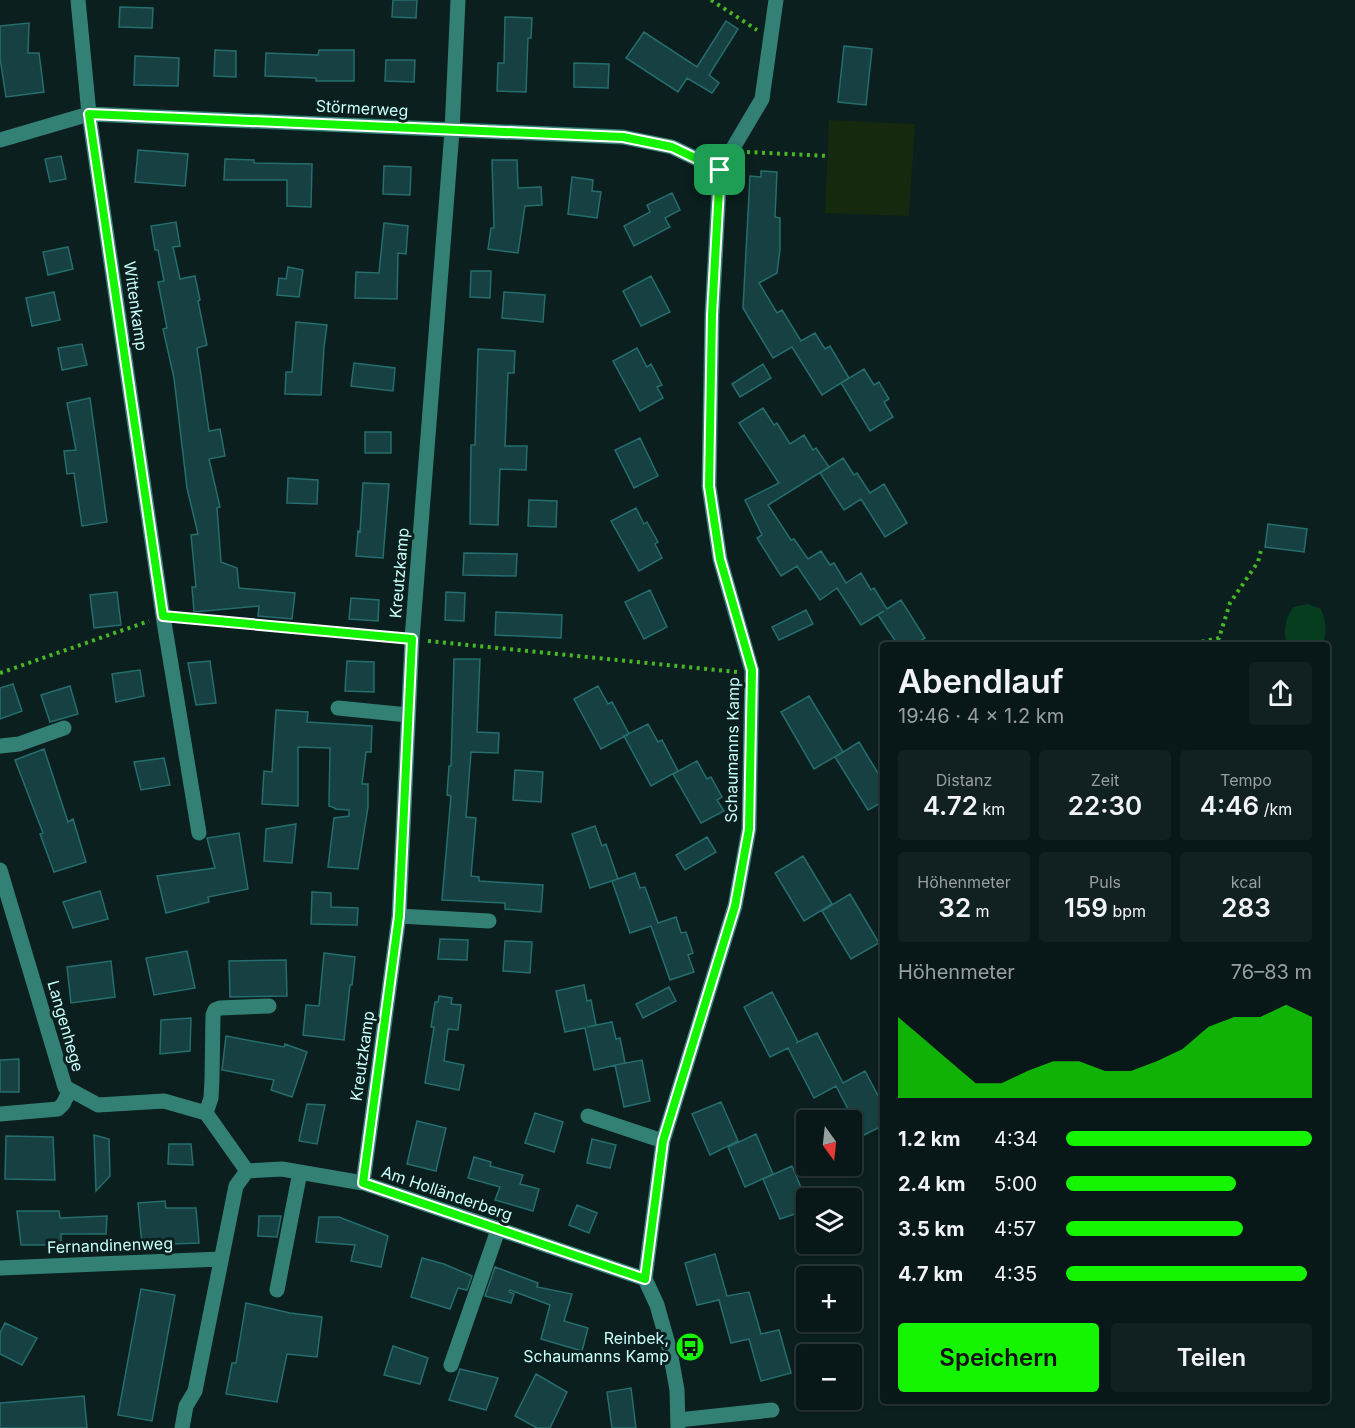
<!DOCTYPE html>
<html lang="de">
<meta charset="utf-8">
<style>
body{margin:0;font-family:Inter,sans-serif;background:#112020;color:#f1f3f6;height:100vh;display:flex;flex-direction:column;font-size:22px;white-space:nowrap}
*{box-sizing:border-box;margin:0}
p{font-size:20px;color:#989fa1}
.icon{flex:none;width:33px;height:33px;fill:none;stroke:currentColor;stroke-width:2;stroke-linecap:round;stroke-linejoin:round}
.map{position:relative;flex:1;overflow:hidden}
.side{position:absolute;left:880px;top:642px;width:450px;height:762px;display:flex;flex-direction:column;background:#081717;border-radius:6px;box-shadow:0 2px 4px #0004,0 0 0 2px #293636}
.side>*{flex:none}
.needle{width:39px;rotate:165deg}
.controls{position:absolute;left:796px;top:1110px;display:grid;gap:12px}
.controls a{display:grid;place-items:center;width:66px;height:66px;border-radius:6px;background:#081717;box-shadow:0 2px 4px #0004,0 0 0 2px #293636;font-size:30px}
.pin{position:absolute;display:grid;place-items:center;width:51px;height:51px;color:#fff;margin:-26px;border-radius:12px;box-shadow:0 3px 9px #0006}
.round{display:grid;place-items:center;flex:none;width:63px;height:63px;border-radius:6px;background:#112020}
.overview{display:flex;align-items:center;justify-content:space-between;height:102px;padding:0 18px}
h1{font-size:33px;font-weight:600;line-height:45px}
.stats{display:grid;grid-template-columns:repeat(3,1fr);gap:9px;height:102px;padding:6px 18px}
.stats div{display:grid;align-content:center;border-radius:6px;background:#112020;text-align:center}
.stats b{font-size:26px;font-weight:600}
.stats small{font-size:16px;font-weight:400}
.stats p{font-size:16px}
.chart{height:168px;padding:12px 18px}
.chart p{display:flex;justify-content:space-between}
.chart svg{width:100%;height:108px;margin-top:6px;fill:#15f400;opacity:.7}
.button{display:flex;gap:12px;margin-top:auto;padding:12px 18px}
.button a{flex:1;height:69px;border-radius:6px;background:#15f400;color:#111;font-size:24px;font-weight:600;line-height:69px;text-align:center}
.button a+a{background:#112020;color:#f1f3f6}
ul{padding:0 18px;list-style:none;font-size:20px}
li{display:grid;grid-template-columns:96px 72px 1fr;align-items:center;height:45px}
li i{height:15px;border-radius:8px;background:#15f400}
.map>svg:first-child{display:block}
.green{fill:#14290e}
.water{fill:#063d1f}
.building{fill:#164041;stroke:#266d6e;stroke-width:1.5}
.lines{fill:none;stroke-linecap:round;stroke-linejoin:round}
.path{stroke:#49b626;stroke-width:4;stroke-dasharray:3 4.5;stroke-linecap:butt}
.minor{stroke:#338175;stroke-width:15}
.route-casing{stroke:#fff;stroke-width:12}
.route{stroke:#15f400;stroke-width:8}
.labels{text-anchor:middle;stroke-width:6;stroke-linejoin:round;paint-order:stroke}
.street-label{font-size:16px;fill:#c9fffb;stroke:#0b1f1f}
.poi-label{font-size:16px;fill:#c9fffb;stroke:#0b1f1f;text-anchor:end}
</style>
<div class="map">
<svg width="1355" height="1428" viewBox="0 0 1355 1428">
<rect width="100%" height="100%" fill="#0b1f1f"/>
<path class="green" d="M829,120l86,4 -6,92 -84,-3z"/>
<path class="water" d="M1308,604l13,5c5,13 7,23 1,36h-35c-4,-15 -2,-25 6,-38z"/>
<path class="building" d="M393,0h24l-1,18 -24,-1z
M120,7l33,1 -1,20 -33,-1z
M505,17l27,1 -1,20h-3l-2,54 -29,-1 1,-28h6z
M726,21l12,8 -29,46 10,8 -7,10 -25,-15 -9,14 -52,-34 18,-26 53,35z
M29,23l-1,30h11l5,39 -38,5 -6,-39v-32z
M844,46l28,3 -6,56 -28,-3z
M215,50l21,1v26l-22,-1z
M319,50h35v31h-38v-3l-51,-2 1,-23 52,2z
M135,56l44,2 -1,28 -44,-1z
M386,60h29l-1,22 -29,-1z
M574,63l35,1 -1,24 -34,-1z
M138,150l50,4 -3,32 -50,-4z
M61,156l5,23 -16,3 -5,-23z
M225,159l29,1v3l58,1 -1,43 -24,-1v-26h-63z
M492,160h25l1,28 23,-1 1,18 -17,1 -7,47 -30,-4 3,-21h3z
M384,166l27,1 -1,28 -27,-1z
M761,171l16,1 -2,45 5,1v31l-3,24 -18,10 18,30 5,-3 19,31 14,-8 10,16 5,-3 19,32 -27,17 -30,-48 -19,11 -30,-50 7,-132 11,1z
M572,177l21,3 -1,11 9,1 -4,26 -29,-4z
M672,193l8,17 -15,8 5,9 -36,19 -10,-20 26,-14 -3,-7z
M176,222l4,24 -7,1 7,32 15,-3 5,24 -2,1 9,44 -10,3 12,83 11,-2 5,27 -16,3 11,48 -3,1 4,54 16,6 2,20 56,5 -3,26 -34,-3 1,-10 -65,6 -2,-25h4l-5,-52 7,-1 -11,-46 -13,-110 -11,-49 4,-1 -9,-46 6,-1 -6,-31h-3l-4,-24z
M384,223l24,3 -2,28 -8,-1 -1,46 -42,-1 1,-26 23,1z
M68,247l5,22 -25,6 -5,-23z
M288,267l15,3 -4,27 -22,-2 2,-17 7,1z
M471,271h20l-1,27 -20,-1z
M651,276l19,36 -29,14 -18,-35z
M54,292l6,28 -28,6 -6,-28z
M504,292l41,3 -2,27 -41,-4z
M296,322l31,3 -3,22 -3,48 -36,-1 1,-22h6z
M82,344l5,21 -25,5 -4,-22z
M637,348l10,19 4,-3 11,21 -5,2 6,11 -23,13 -27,-50z
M478,349l37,2 -1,22h-6l-3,73h22l-1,24 -26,-1 -2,56 -28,-1 1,-79h4z
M354,363l41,5 -2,23 -42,-5z
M763,364l8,14 -31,19 -8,-13z
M864,369l10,16 5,-3 10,17 -5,3 9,15 -23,14 -29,-48z
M90,398l17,124 -25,4 -8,-53 -7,1 -3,-23 12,-1 -9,-47z
M763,408l11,17 3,-2 13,21 14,-9 9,15 3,-2 13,19 -61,38 23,35 3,-1 14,20 13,-8 9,14 4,-2 12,20 15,-10 10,17 3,-2 13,21 14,-9 24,38 -11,7h-16l-20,-30 6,-4 -23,14 -24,-37 -17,12 -23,-34 -16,10 -24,-38 5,-3 -17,-35 34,-17 -40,-60z
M365,432h26v21h-26z
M640,438l18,38 -24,12 -19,-38z
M843,458l11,17 3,-2 13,20 14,-9 23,39 -22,14 -24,-38 -17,11 -24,-37z
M288,478l30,2 -1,24 -30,-1z
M363,483l26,1 -6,74 -27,-2 2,-25 2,1z
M529,500l28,1 -1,26 -28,-1z
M636,508l8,16 3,-2 11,20 -3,2 7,14 -23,13 -28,-50z
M1268,524l39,5 -3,23 -39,-5z
M464,553l53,1 -1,22 -53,-1z
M650,590l17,37 -23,12 -19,-37z
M117,592l4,33 -27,3 -4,-33z
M446,592l19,1 -1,28 -19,-1z
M351,598l28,2 -1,21 -29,-2z
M806,610l7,14 -34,16 -7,-13z
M496,612l66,3 -1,23 -66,-3z
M454,659h26l-3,73 22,1 -1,20 -27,-1 -5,65 10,1 -5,58 8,1v4l64,4 -2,27 -36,-3v-6l-63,-3 9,-104 -4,-1 2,-29h2z
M210,661l6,42 -20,2 -8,-42z
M347,661l27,1v30l-29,-1z
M140,670l4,26 -28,6 -4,-28z
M13,684l9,27 -22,8v-31z
M70,686l8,28 -28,8 -9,-27z
M598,686l10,18 4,-2 17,32 -28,15 -27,-50z
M809,696l34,56 -29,17 -33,-57z
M276,710l32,2 -1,10 65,4 -1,26h-5l-4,32h6v23l-10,62 -30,-2 6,-49 15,-2v-6l-14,-1v-1l-6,-2 1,-58 -32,-1v59l-36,-2 2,-33 8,1z
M648,724l10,18 4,-2 16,31 -27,15 -27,-50z
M859,742l25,41v18l-16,9 -33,-53z
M44,749l24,73 5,-3 13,43 -32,10 -14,-38 3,-1 -28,-73z
M164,758l6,27 -29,5 -7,-28z
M697,761l10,18 4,-2 11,20 -5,3 7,11 -23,12 -28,-49z
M515,770l28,2 -2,30 -28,-2z
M296,824l-4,39 -28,-2 2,-32z
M595,826l7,20 4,-2 12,35 -28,9 -18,-54z
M239,833l9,56 -40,8 1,5 -43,11 -9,-37 58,-8 -8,-30z
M707,837l9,15 -31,18 -9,-15z
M803,856l29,48 -28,17 -29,-48z
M635,873l5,15 5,-1 13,36 18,-6 5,16 5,-1 7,21 -5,2 6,17 -24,8 -19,-54 -21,7 -18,-52z
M100,891l8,28 -35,9 -10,-26z
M312,892l19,1v14l27,1 -1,17 -46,-1z
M850,894l29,49 -28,16 -29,-48z
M440,939l28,1 -1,20 -29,-1z
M505,941l27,1 -2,31 -27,-2z
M187,951l8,37 -41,7 -8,-37z
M324,953l31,4 -3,28h-2l-6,55 -41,-5 3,-30 13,1z
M286,960l1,36 -57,1 -1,-36z
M111,961l4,36 -44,6 -4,-36z
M584,985l3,16 4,-1 5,25 -9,2 25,-5 4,17 4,-1 5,25 -31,7 -9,-42 -20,4 -9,-41z
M669,987l7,14 -33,17 -7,-14z
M772,992l26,50 -2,1 21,-10 26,50 22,-12 19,36v18l-22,11 -26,-50 -22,12 -26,-50 -18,9 -26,-50z
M439,996l13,2 -1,6 10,1 -3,25 -10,-1 -4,32 20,4 -5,25 -34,-7 9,-56h-3l4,-25h3z
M191,1018l-1,33 -30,3 1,-34z
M226,1036l58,11 1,-3 22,8 -15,45 -21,-7 3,-10 -52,-10z
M19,1059v33h-19v-32z
M642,1060l8,41 -26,6 -9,-42z
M721,1102l17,39 -28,14 -18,-41z
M307,1104l18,1 -8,39 -18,-3z
M535,1113l28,9 -9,30 -29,-9z
M417,1121l29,7 -10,43 -29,-7z
M756,1134l17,40 -28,13 -17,-40z
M94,1135l15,4 1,37 -14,15z
M6,1136l47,1 2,43 -50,-1z
M592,1139l24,6 -6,23 -23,-5z
M169,1144h22l2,21 -25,-1z
M474,1157l17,5 -1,4 33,9 -3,9 19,5 -6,22 -38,-11 5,-13 -32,-9z
M792,1166l15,36v8l-27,9 -17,-40z
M165,1201l1,7h30l3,35 -57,2 -4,-42z
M577,1205l20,8 -8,20 -20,-8z
M17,1211h42l1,7 47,-2 -1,18h-45v11h-40z
M259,1216h22l-4,21 -19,-1z
M319,1217h20l49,19 -7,31 -30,-6 4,-16 -39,-3z
M715,1254l12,42 22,-4 12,42 18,-4 12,43 -30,8 -12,-42 -18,4 -12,-43 -22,5 -12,-42z
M422,1258l22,6 28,12 -5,14 -9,-2 -8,21 -39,-12z
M495,1267l43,16 -1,4 35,7 -8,27 24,7 -6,23 -41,-12 9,-34 -40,-15 -1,2 5,2 -3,9 -26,-7z
M141,1289l34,6 -23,126 -34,-6z
M246,1303l44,10 32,4 -5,40 -30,-3 -10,48 -51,-8 6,-31h4z
M5,1323l32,15 -15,27 -22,-11v-21z
M393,1346l35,12 -8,26 -36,-9z
M460,1369l38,9 -12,32 -37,-10z
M536,1374l31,18 -17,36h-13l-22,-12z
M631,1388l5,40h-24l-5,-36z
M84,1396l3,32h-87v-25z"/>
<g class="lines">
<path class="path" d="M711,0l46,30
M747,152l81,4
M180,617l216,21
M428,641l309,31
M1000,645l20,-2 79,2
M1187,645l32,-7 11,-35 28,-41 3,-12
M0,673l149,-52"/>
<path class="minor" d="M78,0l11,114 74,502 36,217
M0,140l89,-26 534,23 49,10 48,23
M338,708l70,7
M0,746l19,-2 45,-16
M0,870l65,217 33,18 66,-4 42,12 41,58
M399,916l90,5
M206,1113l5,-15 1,-18 1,-65 2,-5 5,-2 49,-2
M0,1114l58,-5 5,-5 7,-14
M588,1116l75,25
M363,1183l36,-267 13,-277 40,-508 6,-131
M0,1268l221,-9
M277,1290l23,-118
M451,1365l47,-135
M678,1420l94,-10
M182,1428l4,-22 9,-15 41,-205 11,-15 35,-2 81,14 282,96
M678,1428l-1,-38 -7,-39 -13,-46 -12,-26 18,-138 72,-235 14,-77 3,-158 -32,-112 -11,-73 3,-171 8,-145 42,-71 14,-99"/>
</g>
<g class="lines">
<g class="route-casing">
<path id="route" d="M89,114l534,23 49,10 48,23 -8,145 -3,171 11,73 32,111 -3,159 -14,77 -72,235 -18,138 -282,-96 36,-267 13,-277 -249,-23z"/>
</g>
<use href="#route" class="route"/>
</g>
<defs>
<g id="bus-disc" transform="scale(1.5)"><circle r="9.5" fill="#15f400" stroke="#0b1f1f"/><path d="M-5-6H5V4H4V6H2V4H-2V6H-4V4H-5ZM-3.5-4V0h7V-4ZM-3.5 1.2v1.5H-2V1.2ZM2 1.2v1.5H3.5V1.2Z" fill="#111"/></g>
</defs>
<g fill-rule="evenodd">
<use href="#bus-disc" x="690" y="1347"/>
</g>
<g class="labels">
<g class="street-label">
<text transform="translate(362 108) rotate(3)" y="6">Störmerweg</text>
<text transform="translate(136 306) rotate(82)" y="6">Wittenkamp</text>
<text transform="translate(399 573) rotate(-85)" y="6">Kreutzkamp</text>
<text transform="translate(732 750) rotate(-89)" y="6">Schaumanns Kamp</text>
<text transform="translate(66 1026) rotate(74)" y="6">Langenhege</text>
<text transform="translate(362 1056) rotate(-82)" y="6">Kreutzkamp</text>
<text transform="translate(447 1193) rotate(19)" y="6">Am Holländerberg</text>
<text transform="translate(110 1245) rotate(-2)" y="6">Fernandinenweg</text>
</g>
<g class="poi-label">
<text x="669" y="1344">Reinbek,<tspan x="669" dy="18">Schaumanns Kamp</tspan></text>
</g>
</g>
</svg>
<div class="controls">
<a><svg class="needle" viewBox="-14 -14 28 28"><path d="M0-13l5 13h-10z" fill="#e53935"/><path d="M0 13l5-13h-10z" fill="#989fa1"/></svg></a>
<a><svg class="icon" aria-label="layers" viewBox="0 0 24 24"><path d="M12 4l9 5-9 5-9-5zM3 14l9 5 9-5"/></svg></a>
<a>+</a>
<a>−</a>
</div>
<div class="pin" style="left:720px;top:170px;background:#1e9e55"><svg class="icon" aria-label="arrive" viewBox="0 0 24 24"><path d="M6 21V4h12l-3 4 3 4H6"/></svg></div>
<section class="side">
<div class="overview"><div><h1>Abendlauf</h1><p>19:46 · 4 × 1.2 km</p></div><a class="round"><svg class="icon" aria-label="share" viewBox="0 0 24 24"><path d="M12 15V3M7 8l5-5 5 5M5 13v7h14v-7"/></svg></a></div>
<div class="stats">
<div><p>Distanz</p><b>4.72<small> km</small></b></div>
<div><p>Zeit</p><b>22:30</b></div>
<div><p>Tempo</p><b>4:46<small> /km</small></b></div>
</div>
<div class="stats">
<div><p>Höhenmeter</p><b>32<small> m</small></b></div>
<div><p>Puls</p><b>159<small> bpm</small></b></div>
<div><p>kcal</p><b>283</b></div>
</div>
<div class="chart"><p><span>Höhenmeter</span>76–83 m</p>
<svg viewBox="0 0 160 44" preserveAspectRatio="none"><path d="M0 44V11L10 20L20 29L30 38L40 38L50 33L60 29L70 29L80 33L90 33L100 29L110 24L120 15L130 11L140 11L150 6L160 11V44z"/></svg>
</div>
<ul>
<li><b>1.2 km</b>4:34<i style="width:100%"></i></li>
<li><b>2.4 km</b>5:00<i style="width:69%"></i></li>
<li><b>3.5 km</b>4:57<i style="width:72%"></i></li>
<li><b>4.7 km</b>4:35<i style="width:98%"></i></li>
</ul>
<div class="button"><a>Speichern</a><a>Teilen</a></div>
</section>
</div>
